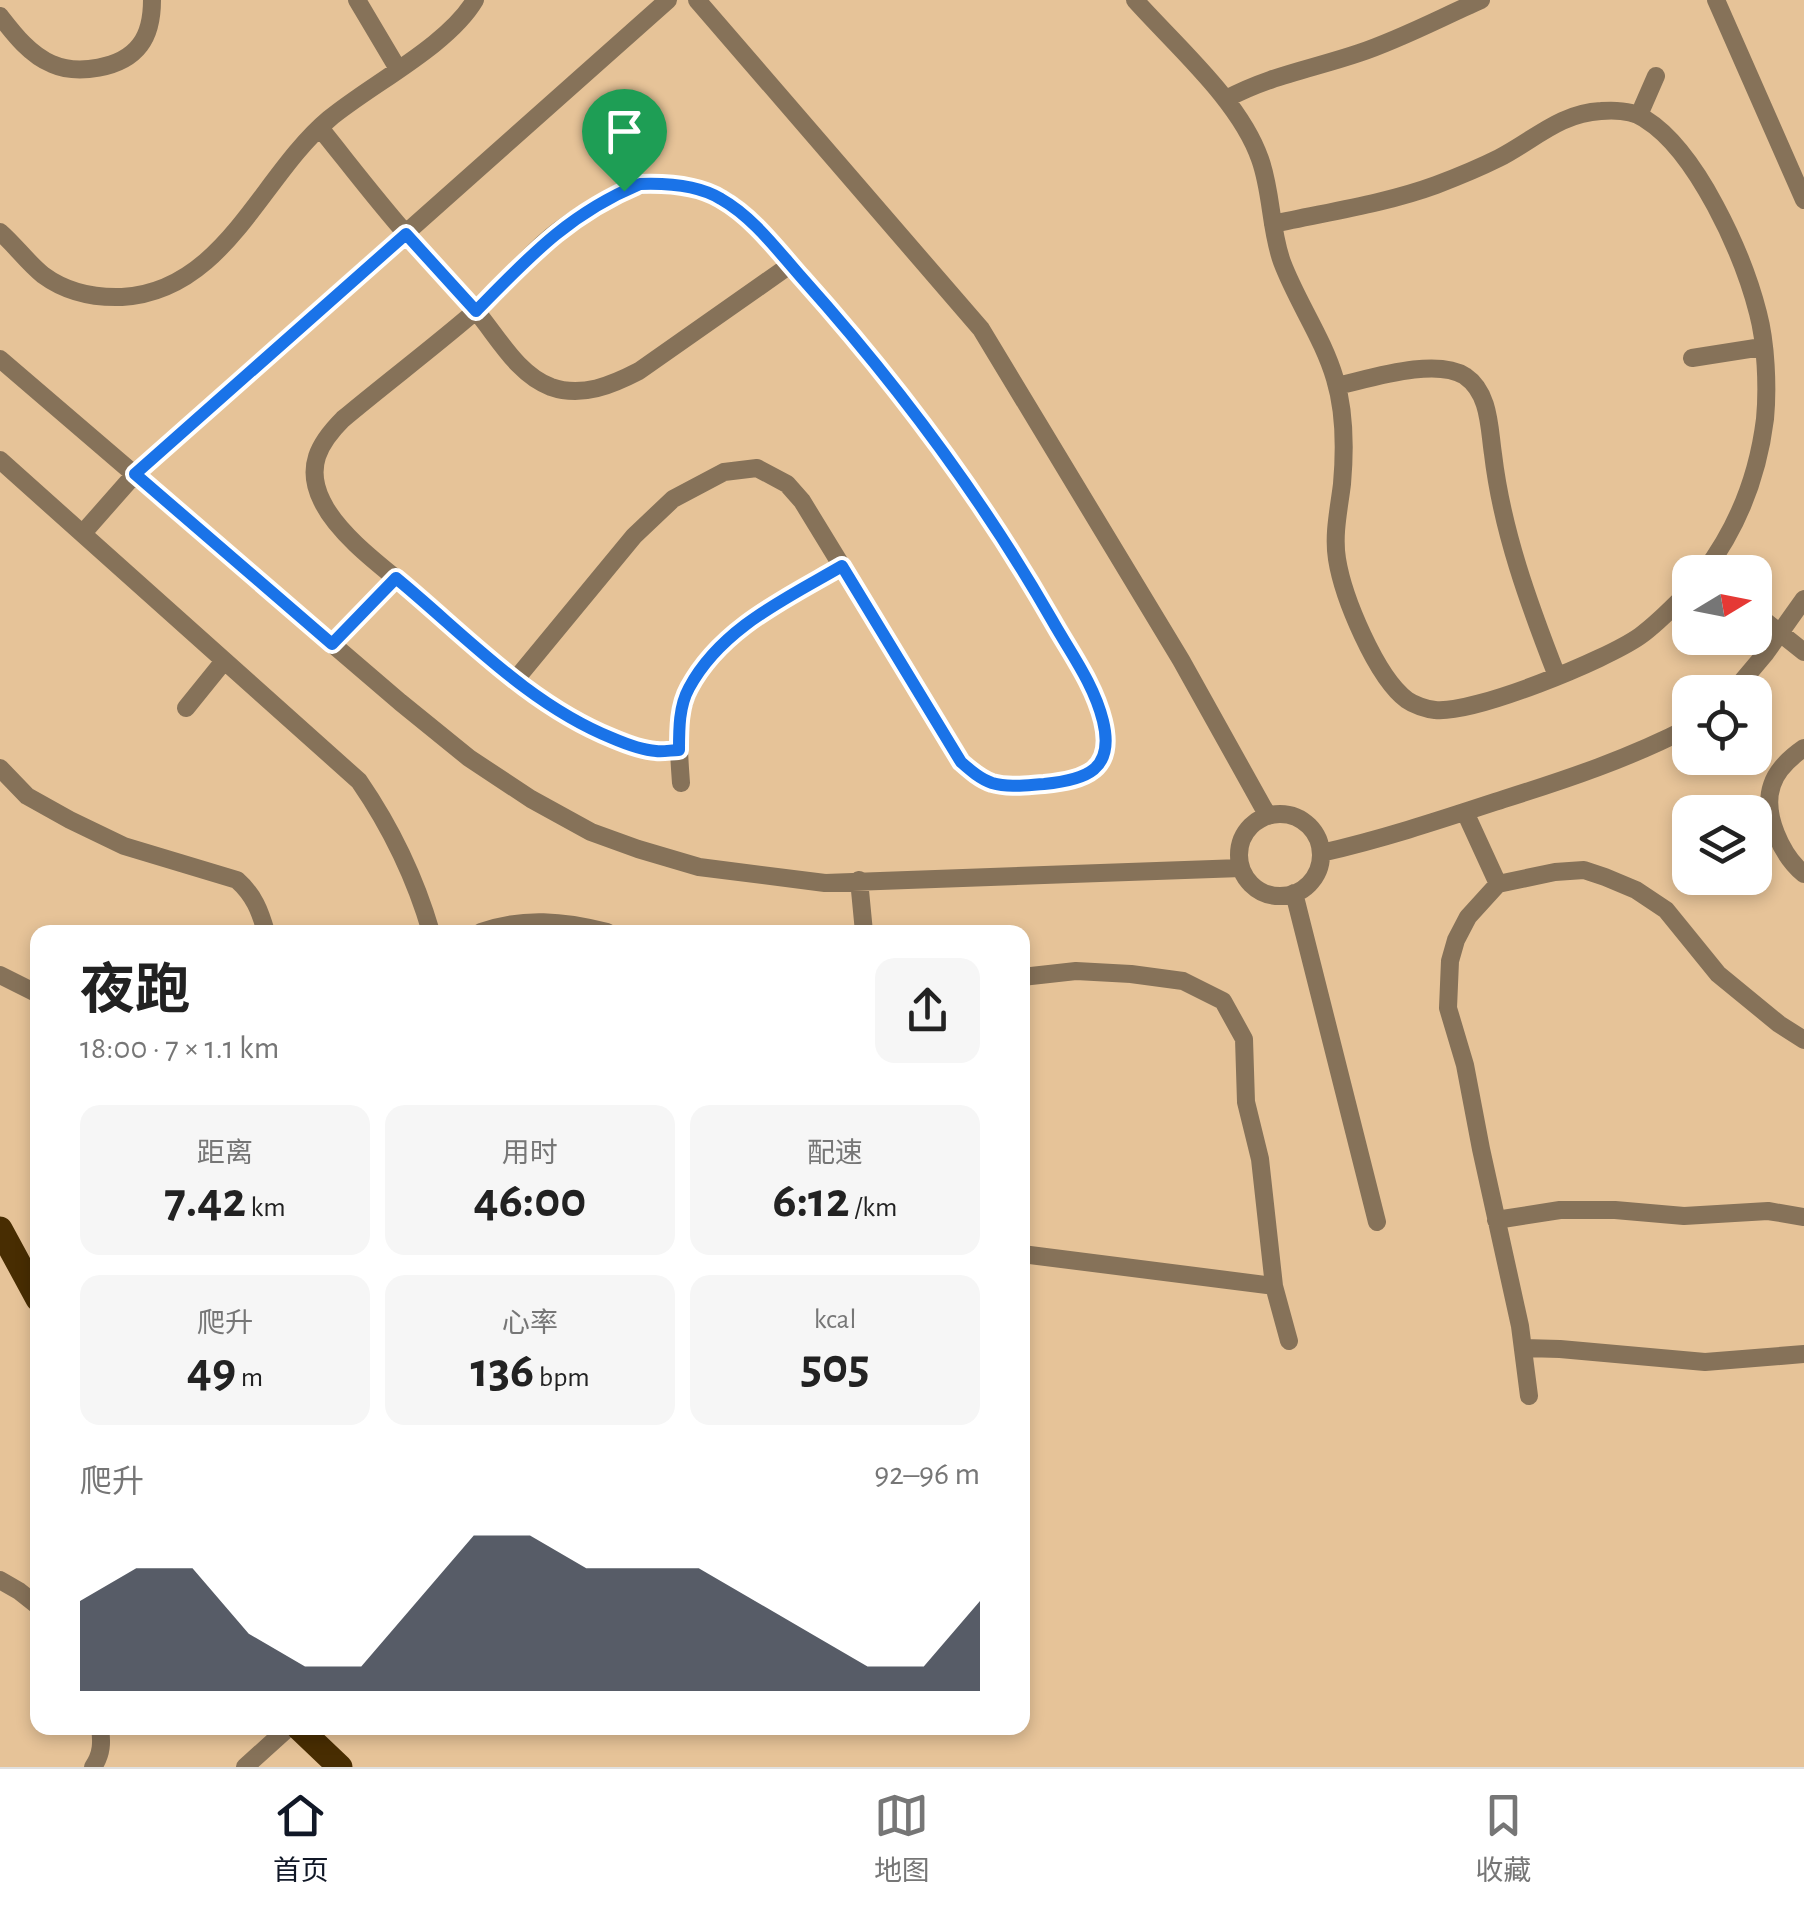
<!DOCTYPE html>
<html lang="zh">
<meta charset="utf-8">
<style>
body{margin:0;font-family:"Alegreya Sans","Noto Sans SC",sans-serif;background:#f6f6f6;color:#222;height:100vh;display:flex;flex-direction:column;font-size:38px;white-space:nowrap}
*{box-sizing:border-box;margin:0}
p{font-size:32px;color:#767676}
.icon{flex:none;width:55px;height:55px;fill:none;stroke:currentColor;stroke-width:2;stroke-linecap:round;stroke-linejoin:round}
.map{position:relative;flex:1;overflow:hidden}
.details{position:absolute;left:30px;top:925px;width:1000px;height:810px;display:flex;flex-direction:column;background:#fff;border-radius:20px;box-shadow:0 5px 15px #0003}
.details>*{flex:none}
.needle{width:65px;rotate:80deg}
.tools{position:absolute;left:1672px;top:555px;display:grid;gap:20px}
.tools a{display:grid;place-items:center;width:100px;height:100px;border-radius:20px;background:#fff;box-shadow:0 5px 15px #0003;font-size:50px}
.pin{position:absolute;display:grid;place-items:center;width:85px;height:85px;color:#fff;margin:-102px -42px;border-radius:50% 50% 50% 0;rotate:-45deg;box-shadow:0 0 10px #0007}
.pin .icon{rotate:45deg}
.round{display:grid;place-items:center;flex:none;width:105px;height:105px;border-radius:20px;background:#f6f6f6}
.summary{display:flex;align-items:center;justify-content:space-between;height:170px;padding:0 50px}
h1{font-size:55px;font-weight:700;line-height:75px}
.metrics{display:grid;grid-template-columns:repeat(3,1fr);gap:15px;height:170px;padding:10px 50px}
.metrics div{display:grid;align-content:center;border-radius:20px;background:#f6f6f6;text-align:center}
.metrics b{font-size:50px;font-weight:700}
.metrics small{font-size:28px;font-weight:400}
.metrics p{font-size:28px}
.chart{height:280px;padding:20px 50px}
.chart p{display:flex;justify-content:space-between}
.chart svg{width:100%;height:180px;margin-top:10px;fill:#111827;opacity:.7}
.menu{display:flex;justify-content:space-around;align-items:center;height:140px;border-top:2px solid #e0e0e0;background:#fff;font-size:28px;color:#767676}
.menu a{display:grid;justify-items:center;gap:5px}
.menu .on{color:#111827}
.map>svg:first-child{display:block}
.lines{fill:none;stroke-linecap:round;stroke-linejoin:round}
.minor{stroke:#867259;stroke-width:18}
.major{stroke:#482d02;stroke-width:25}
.route-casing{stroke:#fff;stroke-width:20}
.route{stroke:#1a73e8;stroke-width:12}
</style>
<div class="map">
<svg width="1804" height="1767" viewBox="0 0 1804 1767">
<rect width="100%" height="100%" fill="#e6c398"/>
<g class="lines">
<path class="minor" d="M357,0l41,69
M697,0l284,329 200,331 87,156
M1135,0c41,46 105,101 125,159 12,33 10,70 22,103 15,40 41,76 53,117 10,33 10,71 7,105 -3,25 -9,50 -5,75 6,38 39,118 70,141 7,5 19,9 28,10 39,4 171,-50 205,-74 18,-13 34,-30 50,-46
M1716,0l88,200
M0,16c14,18 30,39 52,48 25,11 70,5 88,-19 10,-13 12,-29 12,-45
M1226,99c45,-24 86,-30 133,-46 42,-14 81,-35 122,-53
M1639,115l17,-39
M320,128c29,36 57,73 88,108 22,25 46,49 68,75 22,26 41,63 75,76 31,11 61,-2 88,-16l151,-106
M1273,224c54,-12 111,-20 163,-39 21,-8 43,-17 63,-27 35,-18 61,-45 102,-47 14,-1 33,0 44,8 52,32 98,135 113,194 8,30 10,74 7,106 -7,56 -27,108 -61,153
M0,232c15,13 27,30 43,43 23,17 50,23 79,22 103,-6 138,-120 207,-178 42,-35 119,-73 146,-119
M1692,358l70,-11
M0,359l400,343 69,56 62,41 60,33 47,17 61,18 126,16 416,-15
M1337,386c32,-7 98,-29 128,-10 25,17 24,52 28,78 9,77 36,150 64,222
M0,460l359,321c33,48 56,96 72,151
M83,533l52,-59 533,-474
M1755,613l49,39
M332,643l64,-65
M516,679l118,-143 39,-37 51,-27 33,-4 30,16 15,17 159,260c9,9 19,18 30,22 17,5 35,2 53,1 41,-4 71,-13 59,-63 -8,-36 -32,-68 -50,-100 -73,-127 -156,-238 -254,-346 -22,-25 -51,-64 -81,-78 -20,-10 -44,-13 -66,-13 -18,0 -34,9 -49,18 -19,11 -39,23 -56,38 -27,23 -48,52 -75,74 -42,36 -86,69 -129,105 -24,24 -38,48 -21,82 17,36 67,71 98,97 60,52 117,110 192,140 13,5 29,12 44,13 7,1 16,-1 23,-1
M1733,692l32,-38 39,-55
M186,708l38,-47
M1804,748c-13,9 -27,21 -32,37 -10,29 10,71 32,89
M0,768l27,28 43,24 54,26 113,34c17,15 23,31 29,52
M681,783c-2,-30 -6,-64 7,-92 25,-58 102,-95 154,-125
M1465,812l33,72
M1239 855a41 41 0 1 1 82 0a41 41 0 1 1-82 0Z
M1321,853c62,-14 122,-34 183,-54 64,-20 126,-41 186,-72
M859,880l5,52
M1294,893l83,329
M481,932c42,-15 83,-11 126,0
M0,975l38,19
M1022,977l54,-6 55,3 52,7 40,20 21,38 2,63 14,57 14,127 15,55
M1496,1220l64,-10h55l69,6 84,-5 36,6
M1022,1254l252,32
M1523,1348l37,1 145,13 99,-8
M1529,1396l-9,-70 -39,-177 -16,-84 -17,-57 2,-47 6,-21 12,-23 30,-33 57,-12 29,-2 21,7 31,13 30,20 52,64 61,50 25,16
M0,1580l19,11 19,15
M93,1767c9,-13 9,-25 7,-39
M245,1767l43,-39"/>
<path class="major" d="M0,1229l38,70
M299,1728l41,39"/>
</g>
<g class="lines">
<g class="route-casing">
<path id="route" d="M640,184c27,-1 58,1 81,15 32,18 57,52 81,79 95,106 179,218 250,342 18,32 42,64 51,101 12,49 -17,59 -59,63 -17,1 -35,4 -52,-1 -12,-4 -22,-13 -31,-21l-119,-196c-55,32 -121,62 -153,122 -10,18 -10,41 -10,62 -7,0 -16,2 -23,1 -15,-1 -30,-7 -44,-13 -84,-34 -147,-103 -216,-160l-64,66 -197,-170 271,-240 70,77c53,-54 92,-97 164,-127z"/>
</g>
<use href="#route" class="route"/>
</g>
</svg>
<div class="tools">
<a><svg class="needle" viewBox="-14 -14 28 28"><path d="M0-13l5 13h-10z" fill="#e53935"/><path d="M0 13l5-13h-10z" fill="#767676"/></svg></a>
<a><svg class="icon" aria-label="locate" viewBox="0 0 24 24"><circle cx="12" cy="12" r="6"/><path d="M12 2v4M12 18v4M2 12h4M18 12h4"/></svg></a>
<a><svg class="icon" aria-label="layers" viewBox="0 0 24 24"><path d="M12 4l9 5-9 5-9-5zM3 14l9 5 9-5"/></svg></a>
</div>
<div class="pin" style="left:624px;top:191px;background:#1e9e55"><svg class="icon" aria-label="arrive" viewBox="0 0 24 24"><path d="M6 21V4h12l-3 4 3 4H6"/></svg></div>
<section class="details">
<div class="summary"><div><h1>夜跑</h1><p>18:00 · 7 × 1.1 km</p></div><a class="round"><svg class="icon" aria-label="share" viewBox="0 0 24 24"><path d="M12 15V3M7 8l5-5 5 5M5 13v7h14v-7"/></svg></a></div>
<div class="metrics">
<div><p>距离</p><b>7.42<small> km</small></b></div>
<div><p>用时</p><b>46:00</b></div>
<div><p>配速</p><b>6:12<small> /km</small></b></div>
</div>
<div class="metrics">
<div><p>爬升</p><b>49<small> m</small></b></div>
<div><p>心率</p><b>136<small> bpm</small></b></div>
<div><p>kcal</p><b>505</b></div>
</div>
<div class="chart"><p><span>爬升</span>92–96 m</p>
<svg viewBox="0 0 160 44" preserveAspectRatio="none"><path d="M0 44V22L10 14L20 14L30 30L40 38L50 38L60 22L70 6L80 6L90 14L100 14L110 14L120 22L130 30L140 38L150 38L160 22V44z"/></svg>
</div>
</section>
</div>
<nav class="menu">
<a class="on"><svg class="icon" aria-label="home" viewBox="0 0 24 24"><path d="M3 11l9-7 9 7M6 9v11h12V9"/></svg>首页</a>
<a><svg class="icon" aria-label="map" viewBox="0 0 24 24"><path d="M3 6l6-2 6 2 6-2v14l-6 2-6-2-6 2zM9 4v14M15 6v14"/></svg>地图</a>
<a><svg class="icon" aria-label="saved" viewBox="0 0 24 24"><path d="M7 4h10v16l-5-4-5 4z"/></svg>收藏</a>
</nav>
